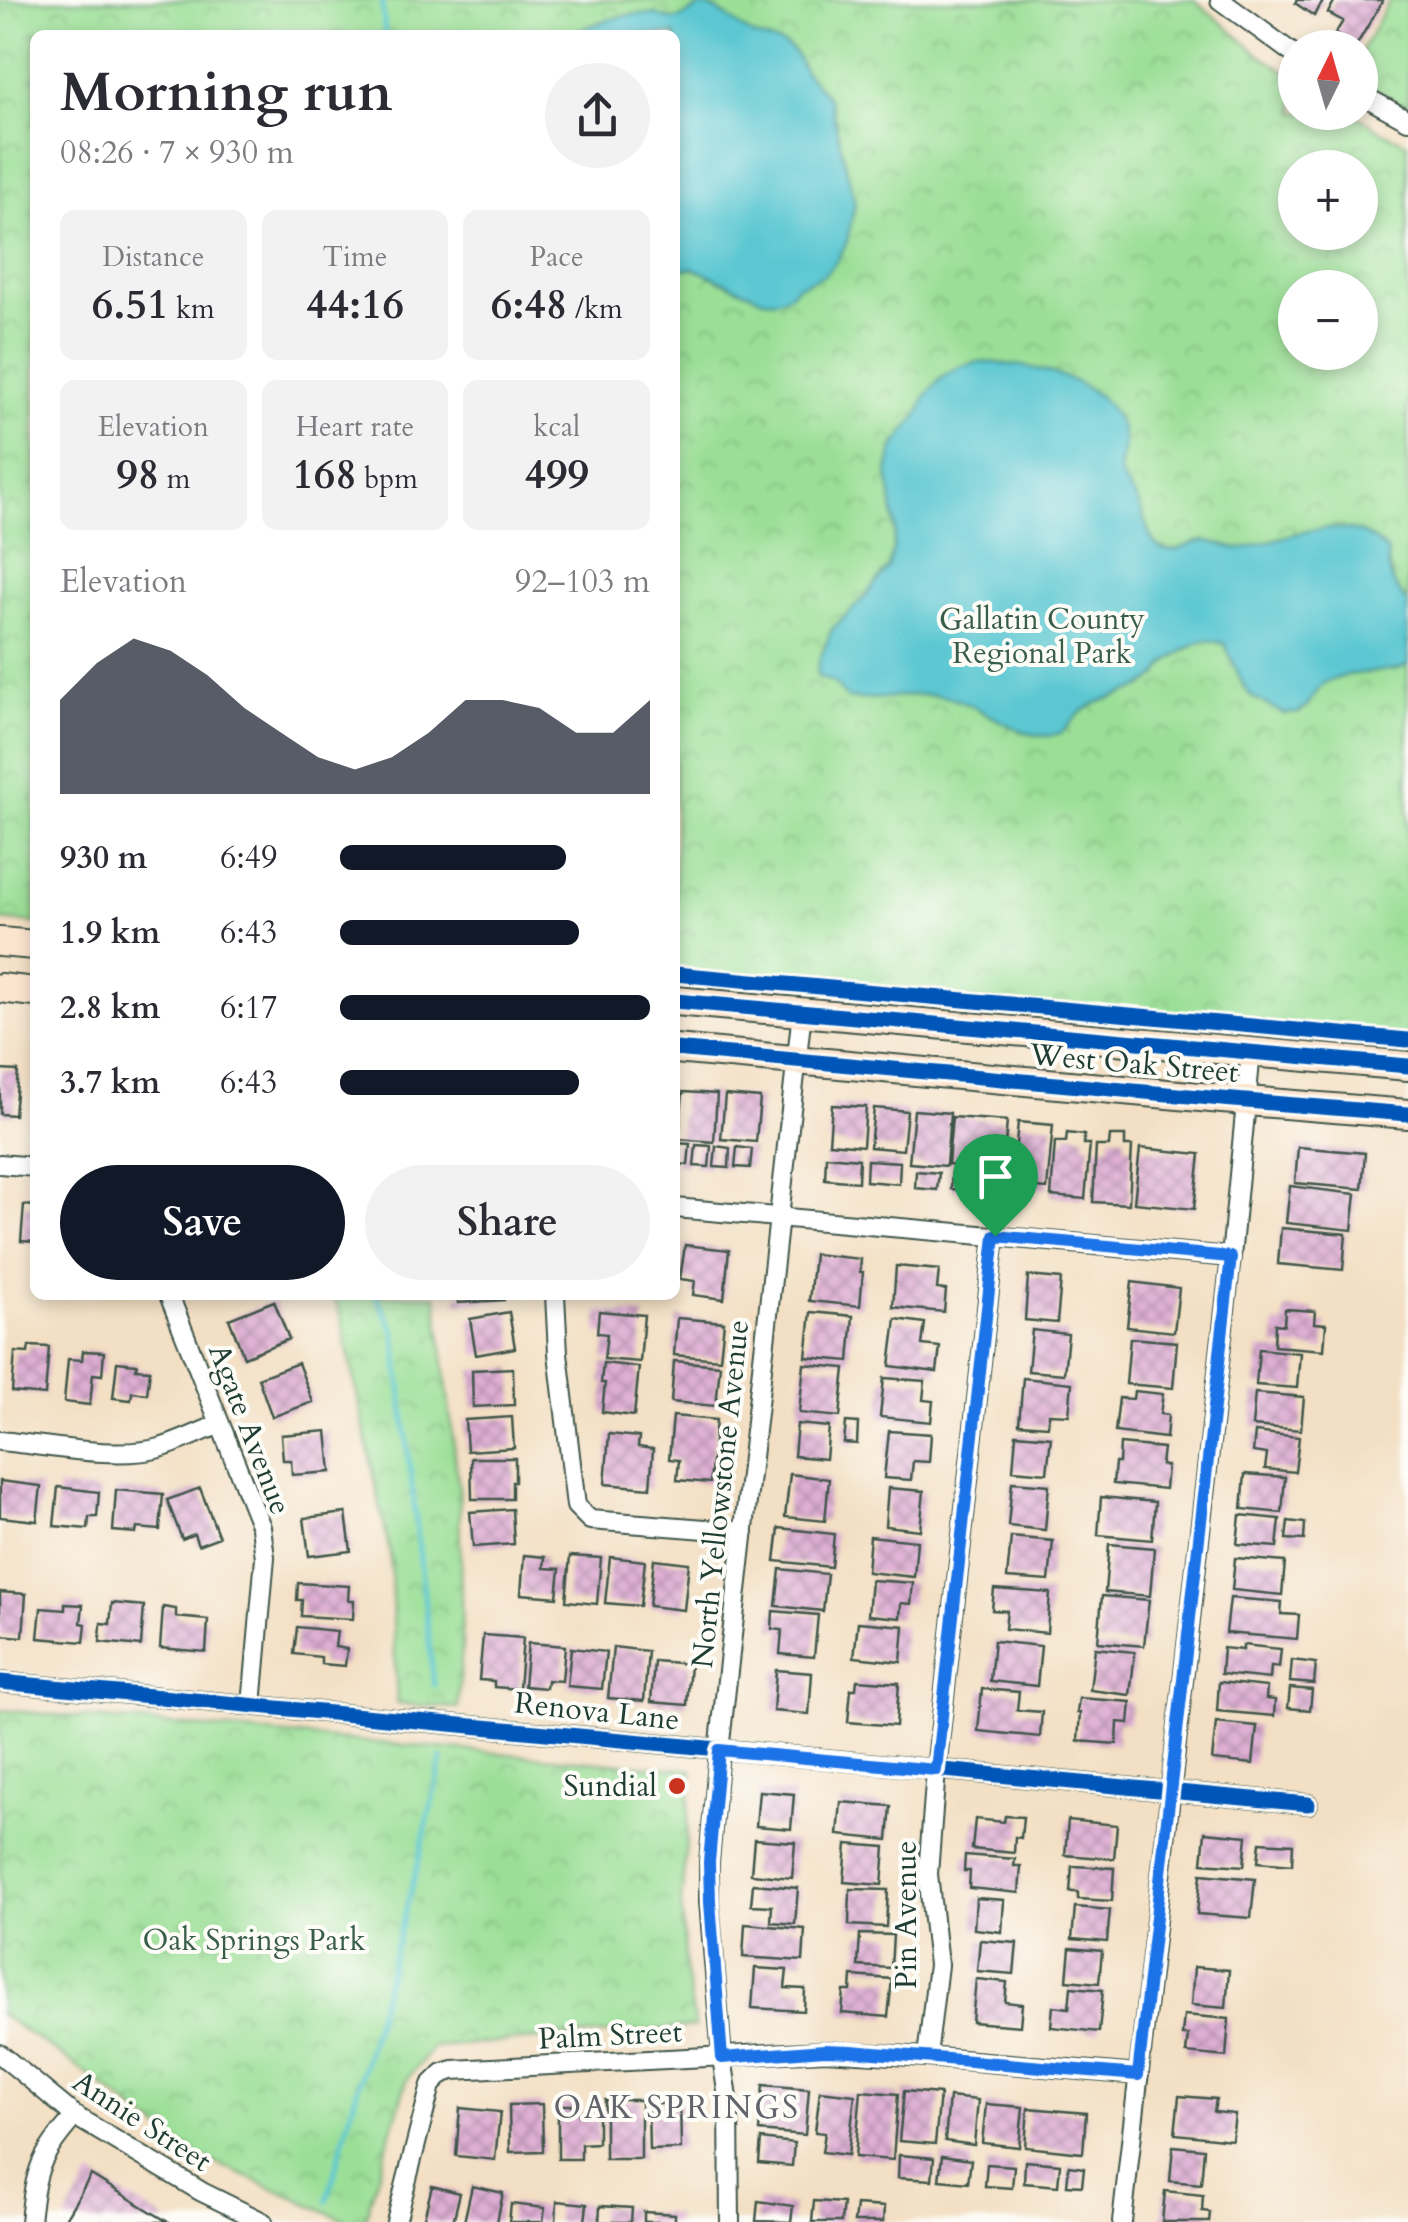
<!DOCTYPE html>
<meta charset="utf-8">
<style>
body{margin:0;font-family:Cardo,serif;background:#f2f2f3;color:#2b2b33;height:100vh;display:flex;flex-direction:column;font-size:38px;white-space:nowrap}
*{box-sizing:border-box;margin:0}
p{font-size:32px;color:#7c7c81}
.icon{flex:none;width:55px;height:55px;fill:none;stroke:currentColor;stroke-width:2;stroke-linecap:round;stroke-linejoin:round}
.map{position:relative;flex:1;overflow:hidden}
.details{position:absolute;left:30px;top:30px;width:650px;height:1270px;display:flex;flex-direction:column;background:#fff;border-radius:15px;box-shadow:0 5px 15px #0003}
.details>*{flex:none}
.needle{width:65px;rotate:5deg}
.fabs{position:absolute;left:1278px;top:30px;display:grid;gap:20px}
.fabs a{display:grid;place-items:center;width:100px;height:100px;border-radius:50%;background:#fff;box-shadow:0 5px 15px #0003;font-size:50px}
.pin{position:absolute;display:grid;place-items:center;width:85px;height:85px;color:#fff;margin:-102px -42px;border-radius:50% 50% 50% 0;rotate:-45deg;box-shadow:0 0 10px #0007}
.pin .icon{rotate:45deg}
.round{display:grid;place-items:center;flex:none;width:105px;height:105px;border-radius:52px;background:#f2f2f3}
.headline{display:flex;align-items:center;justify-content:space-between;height:170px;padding:0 30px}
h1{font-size:55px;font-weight:700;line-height:75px}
.metrics{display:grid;grid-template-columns:repeat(3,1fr);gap:15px;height:170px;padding:10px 30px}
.metrics div{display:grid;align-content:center;border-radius:15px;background:#f2f2f3;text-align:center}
.metrics b{font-size:42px;font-weight:700}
.metrics small{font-size:28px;font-weight:400}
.metrics p{font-size:28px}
.chart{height:280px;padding:20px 30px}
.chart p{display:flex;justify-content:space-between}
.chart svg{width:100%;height:180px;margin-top:10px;fill:#111827;opacity:.7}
.button{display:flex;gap:20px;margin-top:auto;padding:20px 30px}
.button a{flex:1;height:115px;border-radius:60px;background:#111827;color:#fff;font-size:40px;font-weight:700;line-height:115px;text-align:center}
.button a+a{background:#f2f2f3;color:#2b2b33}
ul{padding:0 30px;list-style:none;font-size:32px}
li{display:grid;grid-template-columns:160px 120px 1fr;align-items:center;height:75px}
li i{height:25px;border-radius:12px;background:#111827}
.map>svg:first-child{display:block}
.park{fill:url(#park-crowns);stroke:#5d8e66;stroke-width:2.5;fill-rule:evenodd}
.water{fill:#5bc7d2;stroke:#3d8283;stroke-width:2.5}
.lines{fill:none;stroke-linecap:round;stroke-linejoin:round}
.stream{stroke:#5bc7d2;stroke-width:5}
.building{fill:url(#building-cross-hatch)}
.minor-casing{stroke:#3f5549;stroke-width:22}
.secondary-casing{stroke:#3f5549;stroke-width:32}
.minor{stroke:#fff;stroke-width:18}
.secondary{stroke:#fce5cf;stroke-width:28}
.cycleway-casing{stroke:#fdfcf7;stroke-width:21}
.cycleway{stroke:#0057b8;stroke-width:15}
.route-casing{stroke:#fff;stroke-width:20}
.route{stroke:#1a73e8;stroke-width:12}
.poi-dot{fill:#c8321e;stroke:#fdfcf7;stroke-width:4}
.labels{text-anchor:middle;stroke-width:8;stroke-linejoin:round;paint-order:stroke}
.park-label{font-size:30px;fill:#385d48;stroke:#fdfcf7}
.street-label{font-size:30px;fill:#1f3d34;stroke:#fdfcf7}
.poi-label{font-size:30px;fill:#1f3d34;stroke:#fdfcf7;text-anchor:end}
.neighbourhood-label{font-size:32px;letter-spacing:2.5px;fill:#62656c;stroke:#fdfcf7}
</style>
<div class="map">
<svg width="1408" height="2222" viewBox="0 0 1408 2222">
<defs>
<pattern id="park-crowns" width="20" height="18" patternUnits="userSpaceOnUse" patternTransform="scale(2.5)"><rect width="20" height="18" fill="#9bdf97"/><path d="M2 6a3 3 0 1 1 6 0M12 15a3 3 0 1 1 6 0" fill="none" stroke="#85c083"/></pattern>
<pattern id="building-cross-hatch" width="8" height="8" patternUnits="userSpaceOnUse" patternTransform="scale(2.5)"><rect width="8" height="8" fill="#dfafd4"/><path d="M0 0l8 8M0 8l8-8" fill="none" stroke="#b490ad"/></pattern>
</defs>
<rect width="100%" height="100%" fill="#fdfcf7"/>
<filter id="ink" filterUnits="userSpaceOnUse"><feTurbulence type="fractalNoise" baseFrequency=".01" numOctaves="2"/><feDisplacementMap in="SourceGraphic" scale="20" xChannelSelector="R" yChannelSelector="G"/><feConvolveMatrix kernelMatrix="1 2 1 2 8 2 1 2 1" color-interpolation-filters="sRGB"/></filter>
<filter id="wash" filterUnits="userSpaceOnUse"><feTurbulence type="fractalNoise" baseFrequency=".0048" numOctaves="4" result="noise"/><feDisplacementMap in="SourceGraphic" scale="40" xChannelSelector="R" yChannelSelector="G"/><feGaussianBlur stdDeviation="2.25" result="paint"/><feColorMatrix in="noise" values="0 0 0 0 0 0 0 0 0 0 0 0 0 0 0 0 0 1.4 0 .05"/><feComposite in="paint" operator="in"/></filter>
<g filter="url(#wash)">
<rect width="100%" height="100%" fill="#f3dfc3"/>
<path class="park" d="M0,0h1195l66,56 34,21v35l57,1 35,21 21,9v894l-733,-61v-941h-640v888l-35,-3zM1295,168h65v64h-65zM1295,288h65v64h-65z
M1390,0h18v107l-48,-26v-28z
M333,1295h103l23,194 3,157 -4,62 -61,-4 -7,-150 -49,-238z
M0,1710l692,60 -11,134 5,68 9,55 -262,20 -26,32 -43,143h-14l-160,-70 -118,-89 -72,-49z"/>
<path class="water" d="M703,6c21,3 35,23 54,31 12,4 27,5 36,14 6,6 8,14 12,21 8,11 19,17 25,30l25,101 -8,39 -11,20 -12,13 -26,11 -7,7 -14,7 -14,-1 -70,-31 -18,1v-234h-107c26,-11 55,-23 84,-21 8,0 15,6 23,5 11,0 17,-10 28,-13z
M979,362c51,2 136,15 145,79 1,11 -6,20 -4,31 2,12 15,22 19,33 6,13 8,33 20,42 15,10 29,-4 44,-6 12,0 26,7 38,8 48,-12 110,-42 147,4 -1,21 6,35 20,50v62l-10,4 -51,6 -24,8 -16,23 -8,7 -15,1 -32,-17 -8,-10 -19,-43c-7,-2 -14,-5 -22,-3 -9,3 -34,17 -39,25 -6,8 -1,6 -9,12 -22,18 -56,18 -77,37 -5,4 -9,13 -16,17 -32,16 -76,-24 -108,-33 -38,-11 -70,4 -107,-1l-13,-15 -17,-7 2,-15 13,-32 32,-31 24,-31 5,-17 2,-22 -7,-57 6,-24 25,-34 7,-17 14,-17 19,-12z"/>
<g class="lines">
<path class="stream" d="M382,0l3,35
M376,1295l19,37 39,353
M327,2201l89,-329 26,-114"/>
</g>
<g id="blocks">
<path class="building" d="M1297,0h27l-10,16 -19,-13z
M1335,0h48l-27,46 -21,-12 8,-13 -15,-8z
M0,1070l18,1 -4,44 -14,-1z
M683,1092l34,2 -3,48 -35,-3z
M725,1095l35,3 -4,44 -35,-3z
M832,1105l34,2 -3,39 -34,-3z
M874,1108l33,3 -4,39 -33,-3z
M914,1110l36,3 -4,53 -37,-3z
M952,1117l55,4 -4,48 -55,-5z
M1018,1122l35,3 -6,64 -35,-3z
M1067,1133l17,2v9h6l-5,55 -34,-3 4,-54h11z
M1110,1136h15v10h7l-3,58 -36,-2 3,-56h13z
M675,1143l15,1 -2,21 -13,-1z
M696,1145l15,1 -2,21 -15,-1z
M716,1146l14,2 -1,20 -15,-1z
M737,1147l15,2 -2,19 -15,-1z
M1298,1147l67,6 -3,36 -67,-6z
M1140,1148l60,6 -6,55 -60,-6z
M826,1156l33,3 -1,23 -33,-3z
M867,1160l33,2 -1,22 -33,-3z
M952,1170l53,4 -1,18 -53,-3z
M916,1171l23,2 -2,17 -22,-2z
M1290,1186l66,8 -4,36 -66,-7z
M24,1205l11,1v36l-14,-1z
M1281,1228l65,6 -3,36 -65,-6z
M685,1245l44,5 -5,49 -31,-4 2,-14 -15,-2z
M814,1254l47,5 -1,13h3l-3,34 -51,-5z
M896,1266l43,4 -2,19 9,1 -2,22 -51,-5z
M1028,1276l33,3 -4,44 -32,-3z
M1132,1282l47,6 -5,44 -47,-5z
M457,1295h47v5l-46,3z
M274,1301l15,38 -45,18 -15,-38z
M1285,1309l30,2 -1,12 12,1 -2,26 -50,-4 1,-22 9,1z
M599,1311l45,4 -4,47 -36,-3 3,-25 -10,-1z
M509,1312l6,36 -39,7 -6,-36z
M811,1312l42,4 -4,45 -43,-4z
M677,1318l47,4 -4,37 -46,-4z
M896,1319l29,4 -3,22 18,2 -3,25 -47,-6z
M1032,1330l36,4 -4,40 -36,-3z
M1130,1338l47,4 -4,46 -47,-4z
M29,1346l20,1 -4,48 -33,-3 3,-40 13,1z
M1259,1349l41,4 -3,35 -41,-3z
M83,1351l21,1 -2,23 -9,-1 -3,31 -26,-3 4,-43 14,1z
M674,1361l46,4 -4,41 -45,-4z
M117,1362l20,2 -1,5 14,1 -3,24 -15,-2 -1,8 -18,-2z
M298,1363l15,39 -41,15 -14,-39z
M603,1363l36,4 -5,49 -32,-4 3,-29h-4z
M804,1364l41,4 -5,49 -41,-4z
M513,1368l1,37 -41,2 -1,-37z
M884,1378l41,3 -2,19 10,1 -2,21 -51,-5z
M1023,1378l49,5 -3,32 -20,-1 -1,12 -29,-2z
M1134,1391l29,3 -3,20 8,1 -2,23 -51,-6 4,-34 14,1z
M1255,1393l49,4 -3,33 -49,-4z
M673,1416l43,4 -6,63 -33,-3 2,-20 -10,-1z
M512,1417l2,31 -47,3 -2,-31z
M846,1422l12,1 -1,21 -13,-1z
M797,1424l32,3 -3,32 -32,-3z
M327,1431l4,41 -39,3 -1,-15h-8l-2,-25z
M889,1431l42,3 -2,28 -16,-1 -2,19 -27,-2z
M1255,1432l44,5 -4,35 -30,-3 2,-15 -14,-2z
M609,1434l30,3 -1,10 15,2 -3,39 -45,-4z
M1016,1434l35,3 -4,36 -34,-3z
M1120,1444l43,4 -2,17 6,1 -2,23 -52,-5 2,-21h4z
M471,1458h44v24h-3v17h-40z
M790,1474l39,5 -4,42 -40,-4z
M1245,1474l40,3 -3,36 -40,-4z
M0,1481l41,5 -4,35 -37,-4z
M1012,1482l37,3 -4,45 -37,-4z
M58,1487l41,5 -2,25h-8l-1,12 -34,-3z
M200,1488l19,49 -21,8 -4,-11 -12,5 -15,-39z
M888,1488l36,3 -4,39 -35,-4z
M116,1490l47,4 -3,36 -23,-2 -1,5 -23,-2z
M1101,1497l54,5 -3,38 -54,-5z
M512,1509l2,35 -41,3 -3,-35z
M346,1513l5,38 -42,5 -5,-38z
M1240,1515l40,4 -3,28 -40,-3z
M1288,1521l17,2 -1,17 -18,-1z
M779,1528l55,6 -3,33 -56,-6z
M870,1536l47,5 -3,36 -47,-5z
M1011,1537l42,4 -4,40 -42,-3z
M1109,1544l45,4 -4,48 -45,-4z
M524,1555l21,2 -1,11 16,1 -3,28 -36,-3z
M570,1556l31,2 -4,46 -31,-3z
M610,1557l35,4 -5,45 -35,-3z
M1235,1558l50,4 -3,33 -50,-5z
M654,1559l35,4 -5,47 -35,-4z
M780,1569l47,5 -4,37 -47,-5z
M871,1580l42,3 -2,21 -10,-1 -1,15 -32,-3z
M298,1583l51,3 -1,14h6l-1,19 -52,-3 1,-16h-5z
M994,1589l56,4 -3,40 -42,-4 2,-18 -15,-1z
M0,1592l26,2 -3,43 -23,-2z
M1102,1596l47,4 -5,46 -46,-4z
M1230,1598l52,4 -1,12 18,1 -2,24 -71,-6z
M112,1603l32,3 -3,40 -41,-4 1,-19 9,1z
M65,1604l18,1 -2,18 5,1 -2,18 -46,-4 3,-30 24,2z
M163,1607l13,2v8l32,3 -2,32 -46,-4z
M773,1611l45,4 -4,42 -34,-3 2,-24 -10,-1z
M858,1622l46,4 -3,36 -47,-5z
M297,1627l40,4 -2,16 12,2 -2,17 -24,-2v-7l-27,-3z
M483,1635l40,3 -4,51 -25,-2v-6l-15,-1z
M994,1641l47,5 -4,40 -47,-5z
M528,1643l37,3 -3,35 -15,-1 -1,8 -22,-2z
M1243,1645l38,4 -2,18 -8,-1 -1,13 -49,-5 2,-26 20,2z
M613,1647l35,4 -4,50 -36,-3z
M571,1648l35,4 -4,37 -35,-3z
M1095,1648l40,4 -5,43 -40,-5z
M1292,1660l24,3 -2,21 -24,-2z
M654,1661l36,3 -3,41 -36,-3z
M776,1670l36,3 -3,41 -36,-3z
M857,1680l42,3 -3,43 -48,-4 3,-33h5z
M1219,1682l48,5 -1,12 9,1 -1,16 -57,-5z
M1290,1688l22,2 -2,20 -22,-2z
M982,1689l37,3 -2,18 25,2 -2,25 -62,-6z
M1079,1698l52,4 -2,21 -11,-1 -1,22 -39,-3 2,-28h-3z
M1216,1722l41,4 -4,38 -41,-4z
M759,1791l35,3 -3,35 -35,-3z
M841,1802l50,4 -3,34 -50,-5z
M1005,1816l18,1 -2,21 -6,-1 -1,16 -42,-4 3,-30 29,3z
M1068,1820l49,5 -3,34 -49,-4z
M1205,1832l42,4 -3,30 -42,-3z
M754,1839l41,3 -3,36 -41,-4z
M1260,1842l33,2 -1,21 -34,-3z
M847,1844l38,3 -3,38 -38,-3z
M965,1855l50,4 -1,7h7l-2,27 -50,-5 1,-17h-6z
M1072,1866l42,2 -2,33 -34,-2v-7h-8z
M1201,1874l54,5 -4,39 -54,-4z
M753,1884l45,4 -3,36 -24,-2 1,-16 -21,-1z
M850,1889l38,1 -2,37 -37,-2z
M976,1898l28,2 -2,32 -28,-3z
M1075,1907l35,3 -3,32 -35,-3z
M745,1924l60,5 -2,32 -60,-4z
M860,1934l33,1 -2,33 -33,-2z
M980,1940l37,3 -3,31 -37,-3z
M1070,1948l32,3 -3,32 -32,-3z
M1194,1967l35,3 -3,38 -35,-3z
M755,1968l32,2 -2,18 20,1 -1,22 -52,-3z
M852,1976l40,3 -4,38 -46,-4 2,-22h7z
M976,1979l31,3 -2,20 17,2 -2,22 -48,-4z
M1071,1987l32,3 -4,42 -48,-5 2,-21 16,2z
M1184,2015l45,4 -3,38 -40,-4 2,-18h-6z
M763,2085l46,4 -4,46 -46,-4z
M820,2091l35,4 -7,60 -26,-3 3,-19 -10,-1z
M861,2091l37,3 -5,66 -38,-3z
M904,2091l36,3 -5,50 -36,-3z
M680,2096l1,53 -32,1 -1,-46h19v-7z
M1179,2096l37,3 -2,13 21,2 -3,26 -57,-6z
M949,2097l29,3 -4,45 -29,-4z
M605,2100h36v59h-36z
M542,2104l1,47 -33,1 -1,-47z
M986,2104l37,3 -4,40 -37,-4z
M558,2105h21v10h19v28l-17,1v15h-23z
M460,2108l40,4 -5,48 -39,-4z
M1028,2108l58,5 -3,40 -58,-6z
M761,2139l33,4 -2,23 -33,-3z
M1173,2146l31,3 -3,35 -31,-3z
M899,2155l35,3 -2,22 -34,-2z
M942,2156l29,4 -3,23 -29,-3z
M1025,2161l35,3 -2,22 -34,-3z
M987,2164l27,2 -2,22 -27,-2z
M1069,2166l15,2 -2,18 -15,-1z
M91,2175l77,47h-98l-5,-3z
M432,2186l28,7 -7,29h-30z
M472,2186l31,7 -6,29h-33z
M1165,2191l38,4 -1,16 8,1 -1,10h-47z
M557,2201l30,3 -2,18h-29z
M758,2201l35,5 -2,16 -35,-1z
M814,2201l29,2 -2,19h-29z
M511,2204l34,4 -2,14h-34z
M856,2205l28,2 -1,15h-29z
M600,2206l32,2 -1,14h-32z
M644,2212l31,2v8h-31z"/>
</g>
</g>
<g filter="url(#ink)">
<use href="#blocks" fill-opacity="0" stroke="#3f5549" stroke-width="2.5"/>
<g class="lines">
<g class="minor-casing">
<path id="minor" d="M1220,0l75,55
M1360,94l48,26
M0,1164l35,3
M675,1208l556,49
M169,1295l92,232 4,30 -13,148
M555,1295l3,58 18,153 14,14 154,12
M0,1441c46,4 116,19 160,7 20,-6 40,-16 60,-24
M0,1682l1308,122
M0,2054l75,62 127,76 61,30
M927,2057l11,-92 -10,-91 8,-104 59,-534
M30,2222c5,-52 10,-67 45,-106
M396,2222l35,-137 12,-12 10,-3 372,-19 102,6 212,18
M730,2222l-1,-117 -7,-48 -13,-155v-40l10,-111 83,-739
M1122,2222l109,-965 20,-205"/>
</g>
<g class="secondary-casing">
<path id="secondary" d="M0,942l35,3
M0,988l35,4
M675,1001l733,65
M675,1049l547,50 186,15"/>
</g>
<use href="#minor" class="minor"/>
<use href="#secondary" class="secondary"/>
<g class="cycleway-casing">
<path id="cycleway" d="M675,974l733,66
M675,1001l733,65
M675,1049l547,50 186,15
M0,1682l1308,122"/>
</g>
<use href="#cycleway" class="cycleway"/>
</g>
</g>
<g class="lines" filter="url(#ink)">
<g class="route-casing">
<path id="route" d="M995,1236l236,21 -93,818 -287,-24 -27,-1 -102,8 -12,-156 -1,-40 10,-112 217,20z"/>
</g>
<use href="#route" class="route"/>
</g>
<circle class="poi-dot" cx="677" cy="1786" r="10"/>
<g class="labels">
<g class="park-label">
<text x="1042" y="629">Gallatin County<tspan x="1042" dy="34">Regional Park</tspan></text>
<text x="254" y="1950">Oak Springs Park</text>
</g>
<g class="street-label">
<text transform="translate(1134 1063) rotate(5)" y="10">West Oak Street</text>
<text transform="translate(250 1429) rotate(69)" y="10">Agate Avenue</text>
<text transform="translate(720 1494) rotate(-84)" y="10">North Yellowstone Avenue</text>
<text transform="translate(597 1711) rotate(6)" y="10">Renova Lane</text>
<text transform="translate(906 1915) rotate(-90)" y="10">Pin Avenue</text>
<text transform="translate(610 2035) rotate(-3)" y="10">Palm Street</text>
<text transform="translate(142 2121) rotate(33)" y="10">Annie Street</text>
</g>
<g class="poi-label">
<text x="657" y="1796">Sundial</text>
</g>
<g class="neighbourhood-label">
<text x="677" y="2118">OAK SPRINGS</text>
</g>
</g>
</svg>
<div class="fabs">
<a><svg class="needle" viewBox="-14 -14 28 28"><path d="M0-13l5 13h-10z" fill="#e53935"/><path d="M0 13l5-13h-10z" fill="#7c7c81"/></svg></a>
<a>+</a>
<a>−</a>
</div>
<div class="pin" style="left:995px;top:1236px;background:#1e9e55"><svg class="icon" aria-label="arrive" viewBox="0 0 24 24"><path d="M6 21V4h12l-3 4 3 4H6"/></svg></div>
<section class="details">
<div class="headline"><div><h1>Morning run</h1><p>08:26 · 7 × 930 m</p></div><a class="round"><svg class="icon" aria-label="share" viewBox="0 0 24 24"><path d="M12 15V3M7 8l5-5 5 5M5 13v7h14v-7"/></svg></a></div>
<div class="metrics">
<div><p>Distance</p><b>6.51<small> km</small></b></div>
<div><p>Time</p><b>44:16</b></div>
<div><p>Pace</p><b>6:48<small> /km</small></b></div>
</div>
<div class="metrics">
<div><p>Elevation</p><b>98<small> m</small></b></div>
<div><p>Heart rate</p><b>168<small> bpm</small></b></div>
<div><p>kcal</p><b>499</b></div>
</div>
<div class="chart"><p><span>Elevation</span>92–103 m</p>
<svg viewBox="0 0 160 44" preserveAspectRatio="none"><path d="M0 44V21L10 12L20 6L30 9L40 15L50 23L60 29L70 35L80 38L90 35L100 29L110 21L120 21L130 23L140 29L150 29L160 21V44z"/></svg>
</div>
<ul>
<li><b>930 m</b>6:49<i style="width:73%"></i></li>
<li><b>1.9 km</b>6:43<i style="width:77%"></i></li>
<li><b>2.8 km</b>6:17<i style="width:100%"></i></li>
<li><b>3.7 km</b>6:43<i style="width:77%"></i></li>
</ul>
<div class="button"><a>Save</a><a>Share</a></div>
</section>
</div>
